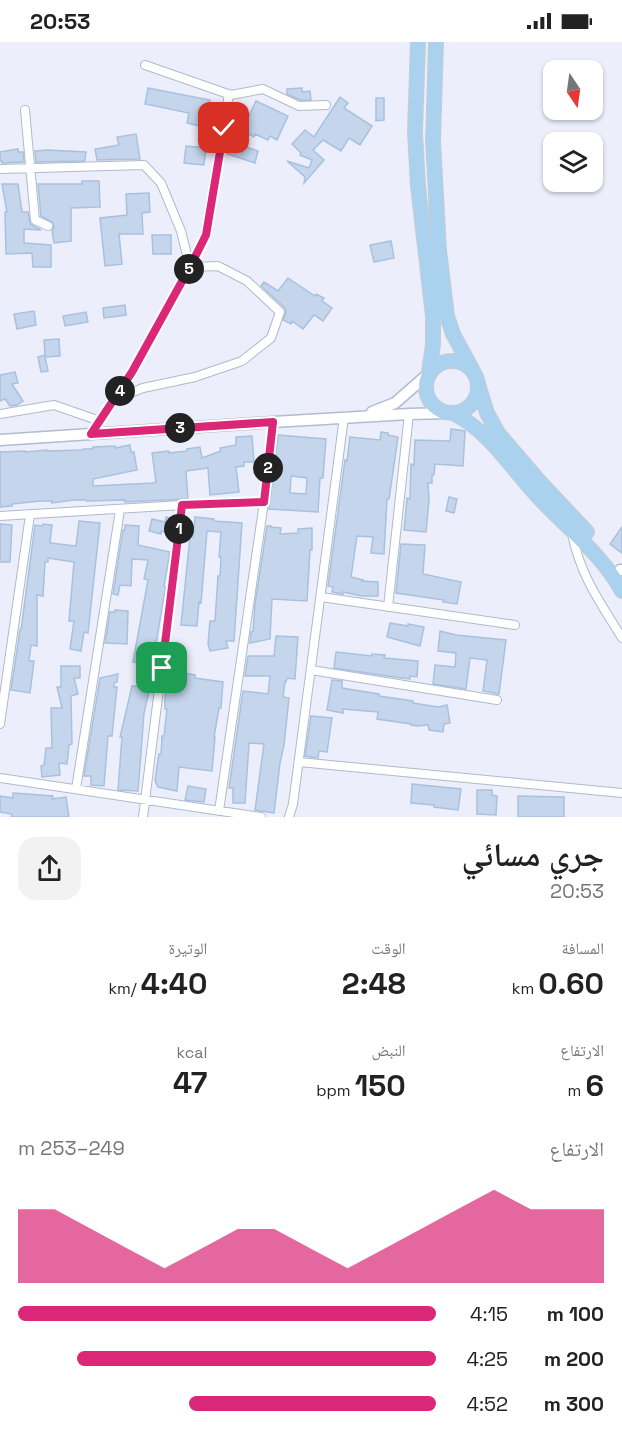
<!DOCTYPE html>
<html lang="ar">
<meta charset="utf-8">
<style>
body{margin:0;font-family:"Space Grotesk","Noto Naskh Arabic",sans-serif;background:#f2f2f2;color:#222;direction:rtl;height:100vh;display:flex;flex-direction:column;font-size:22px;white-space:nowrap}
*{box-sizing:border-box;margin:0}
p{font-size:20px;color:#767676}
.icon{flex:none;width:33px;height:33px;fill:none;stroke:currentColor;stroke-width:2;stroke-linecap:round;stroke-linejoin:round}
.map{position:relative;height:775px;overflow:hidden;direction:ltr}
.drawer{display:flex;flex-direction:column;background:#fff;flex:1}
.drawer>*{flex:none}
.needle{width:39px;rotate:167deg}
.tools{position:absolute;left:543px;top:18px;display:grid;gap:12px}
.tools a{display:grid;place-items:center;width:60px;height:60px;border-radius:12px;background:#fff;box-shadow:0 2px 4px #0004;font-size:30px}
.pin{position:absolute;display:grid;place-items:center;width:51px;height:51px;color:#fff;margin:-26px;border-radius:12px;box-shadow:0 3px 9px #0006}
.km{position:absolute;width:30px;height:30px;margin:-15px;border-radius:50%;background:#222;color:#fff;font-size:16px;line-height:30px;text-align:center}
.round{display:grid;place-items:center;flex:none;width:63px;height:63px;border-radius:18px;background:#f2f2f2}
.headline{display:flex;align-items:center;justify-content:space-between;height:102px;padding:0 18px}
h1{font-size:33px;font-weight:600;line-height:45px}
.metrics{display:grid;grid-template-columns:repeat(3,1fr);gap:9px;height:102px;padding:6px 18px}
.metrics div{display:grid;align-content:center}
.metrics b{font-size:30px;font-weight:600}
.metrics small{font-size:16px;font-weight:400}
.metrics p{font-size:16px}
.chart{height:168px;padding:12px 18px}
.chart p{display:flex;justify-content:space-between}
.chart svg{width:100%;height:108px;margin-top:6px;fill:#db2777;opacity:.7}
ul{padding:0 18px;list-style:none;font-size:20px}
li{display:grid;grid-template-columns:96px 72px 1fr;align-items:center;height:45px}
li i{height:15px;border-radius:8px;background:#db2777}
.status{display:flex;justify-content:space-between;align-items:center;height:42px;padding:0 30px;background:#fff;direction:ltr}
.status svg{height:16px;fill:currentColor}
.map>svg:first-child{display:block}
.building{fill:#c4d5ec;stroke:#a8c1df;stroke-width:1.5;fill-rule:evenodd}
.lines{fill:none;stroke-linecap:round;stroke-linejoin:round}
.street-casing{stroke:#afbaca;stroke-width:10}
.secondary-casing{stroke:#b0bccf;stroke-width:13}
.highway-casing{stroke:#c7cdd3;stroke-width:16}
.street{stroke:#fff;stroke-width:8}
.secondary{stroke:#fff;stroke-width:10}
.highway{stroke:#aad1ee;stroke-width:14}
.route-casing{stroke:#fff;stroke-width:12}
.route{stroke:#db2777;stroke-width:8}
</style>
<div class="status"><b>20:53</b><svg viewBox="0 0 49 12"><path d="M0 12V9h3v3zM5 12V6h3v6zM10 12V3h3v9zM15 12V0h3v12zM26 1h20v11H26zM47 4h2v5h-2z"/></svg></div>
<div class="map">
<svg width="622" height="775" viewBox="0 0 622 775">
<rect width="100%" height="100%" fill="#eceffb"/>
<path class="building" d="M148,46l62,12 -6,27 -17,-4 2,-10 -44,-9z
M302,46v4l8,-1 1,9h-11l-13,-6v-5z
M340,55l8,6 -4,5 28,18 -12,19 -11,-7 -8,13 -18,-11 -10,10 11,10 -20,23 1,-6 -18,-16 22,7 3,-8 -12,-5 1,-2 -9,-9 13,-14 9,7z
M376,56h8v22l-8,1z
M256,59l32,15 -11,24 -7,-4 -2,4 -13,-6 -1,3 -17,-9 5,-11 5,3z
M136,92l4,25 -43,1 -2,-11 24,-4 -2,-8z
M227,99l31,10 -3,12 -30,-10z
M186,104l20,2 -2,17 -20,-2z
M18,107v3h5l1,10 -22,1v-2h-2v-9z
M48,108l38,2 -1,9 -49,1 -1,-11z
M82,139h17l1,26 -29,1v33l-17,2 -2,-12 2,-3 -1,-5 -12,-7 -3,-32h44z
M2,142h16l4,28h6l2,12 11,6 -17,-1v14l27,2v22h-18l-1,-14 -26,1 -1,-42h2z
M149,151l1,19 -8,1 1,21h-24l3,30 -17,2 -5,-48 27,-3 -1,-21z
M152,193h19v19h-18z
M391,199l3,17 -20,4 -4,-17z
M288,236l27,18 1,-2 8,4 -2,3 10,7 -9,13 -9,-6 -11,14 -11,-8 -1,3 -8,-4 3,-7 -1,-5 -24,-22 3,-4 14,9z
M125,263l1,10 -22,3 -1,-10z
M34,269l2,14 -19,4 -3,-15z
M86,270l2,10 -23,4 -2,-10z
M59,297l1,17 -15,1 3,14 -7,1 -3,-15 7,-2 -1,-15z
M15,330l3,11 -6,1 11,17 -6,4 -7,1 -5,-7 -5,2v-26z
M451,387l14,2 -2,35 -28,-2 -1,11h-2v8h-4l1,17 -3,32 -22,-2 3,-32 3,1 1,-35 3,1 1,-25 35,1z
M381,390l7,1v2l10,2 -9,62h-2l-3,55 -13,-1 2,-16 -16,-1 -6,41 12,3 -1,1 16,1v14h-17l-18,-4v2l-11,-2 1,-5 -5,-1 17,-126 2,1 3,-24 30,3z
M278,393l48,4 -3,39h-3l-2,34 -49,-3zM291,434l16,2 -1,16 -16,-1z
M252,394l2,26h-10v4l-8,1 3,25 -29,3 -2,-27 -22,3 2,28 -63,3v-2l-38,1 -1,-1h-12l-22,3v-2h-12l-28,3v2l-12,1v-55l25,-1v1l22,-2v1l36,-1v-1h10v-2l22,-1v2l15,-3 1,7h3l3,18 -44,9v7l60,-3 3,-1 -4,-29 17,-2v2l18,-2v-2l13,-2 2,11 19,-7 -1,-3 16,-3v-8z
M449,455l8,2 -3,14 -8,-2z
M166,475l8,2 -2,15 -11,-3v3l-12,-3 3,-12 13,3z
M195,475l19,2v2l28,2 -8,118h-8l2,7 -18,3 -2,-7 2,-23h5l3,-45h2l1,-19h-2l2,-25 -14,-1 -6,72 -2,-1 -2,24 -16,-1 9,-88h3z
M79,479l21,2 -12,110 -4,-1 -3,19 -11,-2 4,-28h-5l5,-59 -26,-4v4h-3l-2,34 -6,-1v51l-6,-1 -2,16h5l-4,32 -19,-3 9,-60h1l14,-105 7,1 1,-2 9,1 -2,18 26,3z
M0,482l12,1 -2,37h-10z
M125,483l14,1 -1,19 32,7 -6,34 2,1 -1,3 -12,72h-5l-1,3 -14,-3 15,-82 -4,-1 4,-19 -16,-1 -1,27 -11,-1 -2,10 -5,-1 10,-64h2z
M267,484h4v1l10,1 -1,6 18,-1v-4l14,-1v22h-2l-3,51 -35,-2 -2,40 -20,4 1,-11 2,-1 2,-27z
M622,485v26l-12,-9z
M401,502l24,1 -2,29 38,8 -4,22 -14,-2 1,-2 -48,-7z
M115,568l13,1 -1,33 -22,-1 5,-31h5z
M390,581l18,3v-2l16,3 -4,19 -33,-9z
M440,589l16,4 50,5 -7,54 -16,-3 4,-31 -17,-2 -4,31 -33,-5 2,-19 20,2 1,-14 -18,-2z
M276,594l22,1 -3,42 -8,-1 -1,4h-1l-2,15 6,1 -5,47 -4,18 -6,50 -19,-3 9,-66 -15,-1 -4,60h-12v-15h-4l14,-97 25,3 2,-18h-25l3,-20h26z
M336,610l36,4v-2l13,1 -1,3 34,3 -1,16 -7,-1v3l-9,-1 -67,-10z
M61,624h19v12h-6l4,16 -7,2 1,48 -3,1 -2,19 -8,-1 1,12 -18,2 -1,-11 3,-1 2,-17h6l-1,-40h11l-5,-21h4z
M171,629l24,4v3l28,4 -2,26h-2l-5,29h1l-3,34 -33,-4 -2,24 -19,-4 -3,-6 2,-15 2,-12h2l1,-18h2l3,-27h-2v-12l3,-11 3,-1z
M118,632l-1,8 -3,1v4h3l-5,49h-4l-4,50 -13,-1v-9h-7l16,-98z
M332,638l10,1v7l37,6v2l34,5v2l25,4 9,-2 3,18 -6,1 -1,8 -14,-2 -1,-5 -10,1 -7,-1v-1l-34,-5 1,-7 -35,-3v4l-16,-3z
M132,644l18,1 -6,26 -6,78 -20,-1 4,-53h-2z
M311,674l21,2 -5,34 -8,-1 -1,7 -13,-2z
M412,742l49,5 -3,21 -24,-3v-2l-23,-2z
M188,744l18,3 -2,13 -19,-2z
M477,748h15v5l5,1 -1,19 -19,-1z
M13,751l40,3 -1,3 14,-2 3,20h-58l1,-3 -12,-2v-16l13,2z
M518,754l46,1v20h-46z"/>
<g class="lines">
<g class="street-casing">
<path id="street" d="M145,23l86,30 32,-6 36,17 27,-1
M25,68l10,110 13,6
M0,127l144,-4 17,18 20,48 9,36 28,-1 29,15 33,31 -9,26 -29,23 -47,16 -52,11 -28,11
M0,372l54,-9 46,16
M91,392l41,-62 59,-107 14,-30 24,-141
M0,474l182,-11 82,-3
M572,492c9,43 28,68 50,104
M321,555l194,28
M388,565l21,-193
M311,628l186,30
M0,682l30,-209
M299,720l323,31
M0,736l261,39
M76,747l44,-279
M219,769l45,-309 9,-80
M143,775l39,-312
M289,775l4,-13 51,-387"/>
</g>
<g class="secondary-casing">
<path id="secondary" d="M372,370l23,-9 32,-28
M0,398l273,-18 136,-8 40,-1
M620,528h2"/>
</g>
<g class="highway-casing">
<path id="highway" d="M418,0l-3,90 3,54 15,130v29l-4,27
M436,0l-3,99 6,109 8,66 6,18 19,35
M426 345a26 26 0 1 1 52 0a26 26 0 1 1-52 0Z
M478,342l9,29 11,20 41,48 48,51
M453,371c39,20 59,57 89,88 28,29 60,54 80,90"/>
</g>
<use href="#street" class="street"/>
<use href="#secondary" class="secondary"/>
<use href="#highway" class="highway"/>
</g>
<g class="lines">
<g class="route-casing">
<path id="route" d="M162,626l20,-163 82,-3 9,-80 -182,12 41,-62 59,-107 15,-30 18,-107"/>
</g>
<use href="#route" class="route"/>
</g>
</svg>
<div class="tools">
<a><svg class="needle" viewBox="-14 -14 28 28"><path d="M0-13l5 13h-10z" fill="#e53935"/><path d="M0 13l5-13h-10z" fill="#767676"/></svg></a>
<a><svg class="icon" aria-label="layers" viewBox="0 0 24 24"><path d="M12 4l9 5-9 5-9-5zM3 14l9 5 9-5"/></svg></a>
</div>
<div class="pin" style="left:162px;top:626px;background:#1e9e55"><svg class="icon" aria-label="arrive" viewBox="0 0 24 24"><path d="M6 21V4h12l-3 4 3 4H6"/></svg></div>
<div class="pin" style="left:224px;top:86px;background:#d93025"><svg class="icon" aria-label="check" viewBox="0 0 24 24"><path d="M5 12l5 5 9-10"/></svg></div>
<b class="km" style="left:179px;top:487px">1</b>
<b class="km" style="left:268px;top:426px">2</b>
<b class="km" style="left:180px;top:386px">3</b>
<b class="km" style="left:120px;top:349px">4</b>
<b class="km" style="left:189px;top:227px">5</b>
</div>
<section class="drawer">
<div class="headline"><div><h1>جري مسائي</h1><p>20:53</p></div><a class="round"><svg class="icon" aria-label="share" viewBox="0 0 24 24"><path d="M12 15V3M7 8l5-5 5 5M5 13v7h14v-7"/></svg></a></div>
<div class="metrics">
<div><p>المسافة</p><b>0.60<small> km</small></b></div>
<div><p>الوقت</p><b>2:48</b></div>
<div><p>الوتيرة</p><b>4:40<small> /km</small></b></div>
</div>
<div class="metrics">
<div><p>الارتفاع</p><b>6<small> m</small></b></div>
<div><p>النبض</p><b>150<small> bpm</small></b></div>
<div><p>kcal</p><b>47</b></div>
</div>
<div class="chart"><p><span>الارتفاع</span>249–253 m</p>
<svg viewBox="0 0 160 44" preserveAspectRatio="none"><path d="M0 44V14L10 14L20 22L30 30L40 38L50 30L60 22L70 22L80 30L90 38L100 30L110 22L120 14L130 6L140 14L150 14L160 14V44z"/></svg>
</div>
<ul>
<li><b>100 m</b>4:15<i style="width:100%"></i></li>
<li><b>200 m</b>4:25<i style="width:86%"></i></li>
<li><b>300 m</b>4:52<i style="width:59%"></i></li>
</ul>
</section>
